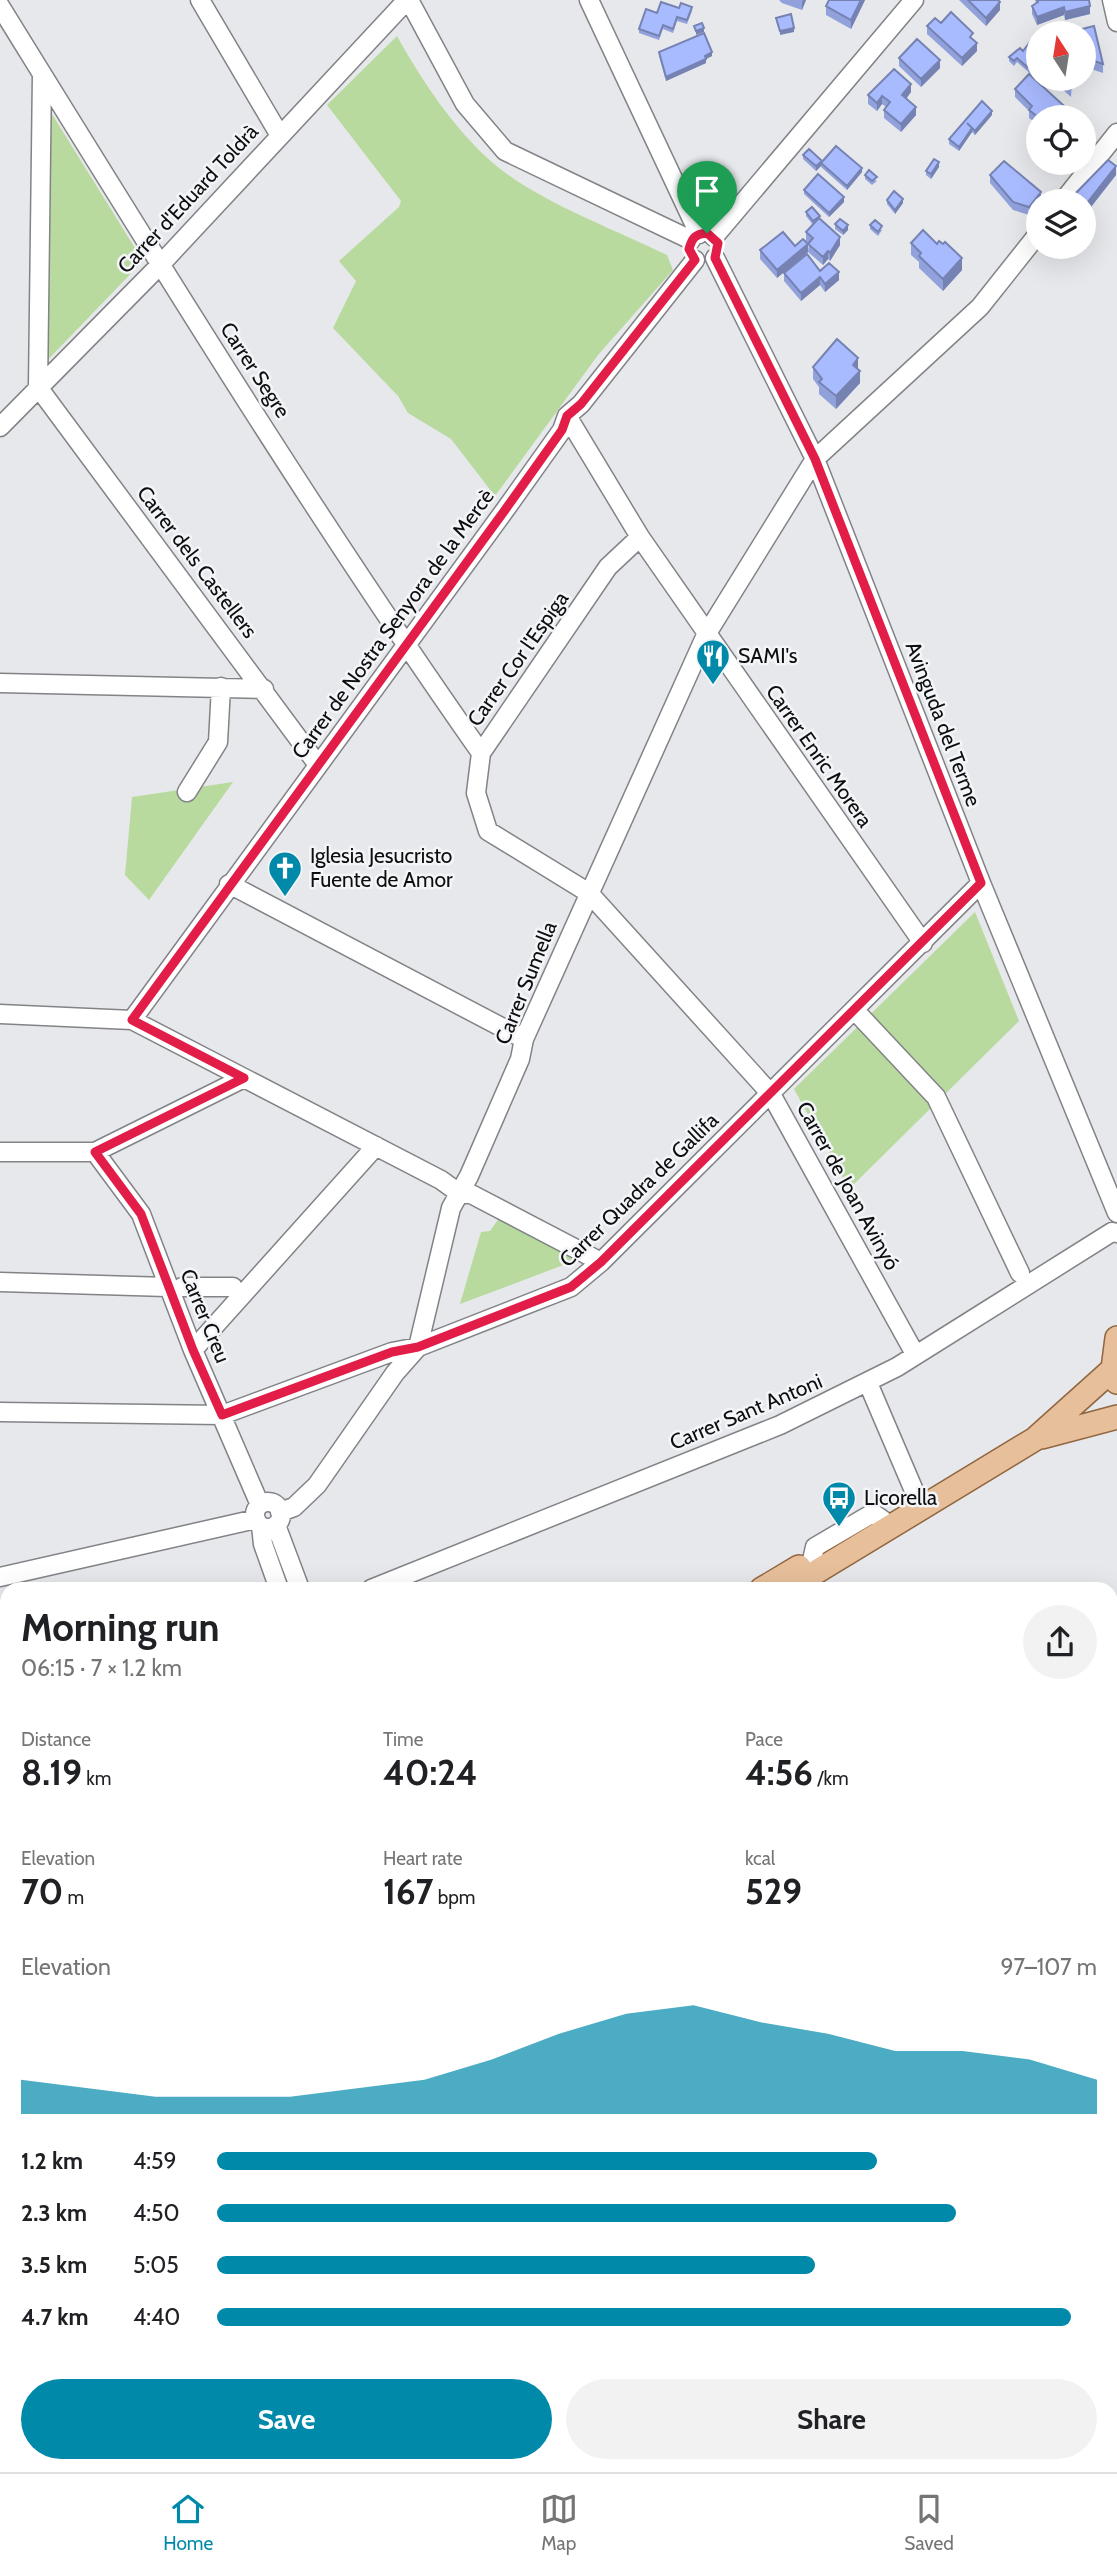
<!DOCTYPE html>
<meta charset="utf-8">
<style>
body{margin:0;font-family:Cabin,sans-serif;background:#f2f2f2;color:#202124;height:100vh;display:flex;flex-direction:column;font-size:26px;white-space:nowrap}
*{box-sizing:border-box;margin:0}
p{font-size:23px;color:#757577}
.icon{flex:none;width:38px;height:38px;fill:none;stroke:currentColor;stroke-width:2;stroke-linecap:round;stroke-linejoin:round}
.map{position:relative;flex:1;overflow:hidden}
.drawer{position:absolute;left:0px;top:1582px;width:1118px;height:891px;display:flex;flex-direction:column;background:#fff;border-radius:21px 21px 0 0;box-shadow:0 7px 28px #0002}
.drawer>*{flex:none}
.needle{width:46px;rotate:348deg}
.tools{position:absolute;left:1026px;top:21px;display:grid;gap:14px}
.tools a{display:grid;place-items:center;width:70px;height:70px;border-radius:50%;background:#fff;box-shadow:0 7px 28px #0002;font-size:35px}
.pin{position:absolute;display:grid;place-items:center;width:60px;height:60px;color:#fff;margin:-72px -30px;border-radius:50% 50% 50% 0;rotate:-45deg;box-shadow:0 0 7px #0007}
.pin .icon{rotate:45deg}
.round{display:grid;place-items:center;flex:none;width:74px;height:74px;border-radius:37px;background:#f2f2f2}
.head{display:flex;align-items:center;justify-content:space-between;height:119px;padding:0 21px}
h1{font-size:38px;font-weight:700;line-height:52px}
.stats{display:grid;grid-template-columns:repeat(3,1fr);gap:10px;height:119px;padding:7px 21px}
.stats div{display:grid;align-content:center}
.stats b{font-size:35px;font-weight:700}
.stats small{font-size:19px;font-weight:400}
.stats p{font-size:19px}
.chart{height:196px;padding:14px 21px}
.chart p{display:flex;justify-content:space-between}
.chart svg{width:100%;height:126px;margin-top:7px;fill:#0189aa;opacity:.7}
.action{display:flex;gap:14px;margin-top:auto;padding:14px 21px}
.action a{flex:1;height:80px;border-radius:42px;background:#0189aa;color:#fff;font-size:28px;font-weight:700;line-height:80px;text-align:center}
.action a+a{background:#f2f2f2;color:#202124}
ul{padding:0 21px;list-style:none;font-size:23px}
li{display:grid;grid-template-columns:112px 84px 1fr;align-items:center;height:52px}
li i{height:18px;border-radius:9px;background:#0189aa}
.dock{display:flex;justify-content:space-around;align-items:center;height:98px;border-top:2px solid #e0e0e0;background:#fff;font-size:19px;color:#757577}
.dock a{display:grid;justify-items:center;gap:4px}
.dock .active{color:#0189aa}
.map>svg:first-child{display:block}
.green{fill:#b8da9e}
.lines{fill:none;stroke-linecap:round;stroke-linejoin:round}
.minor-casing{stroke:#828386;stroke-width:21}
.major-casing{stroke:#91653e;stroke-width:26}
.minor{stroke:#fff;stroke-width:18}
.major{stroke:#e7bf9b;stroke-width:23}
.wall{fill:#91a1db}
.shaded-wall{fill:#7683b2}
.building{fill:#a9bbff;stroke:#7683b2;stroke-width:2}
.route-casing{stroke:#fff;stroke-width:14}
.route{stroke:#e11d48;stroke-width:9}
.labels{text-anchor:middle;stroke-width:5;stroke-linejoin:round;paint-order:stroke}
.street-label{font-size:21px;fill:#0e0e0f;stroke:#f4f5f9}
.poi-label{font-size:21px;fill:#0e0e0f;stroke:#f4f5f9;text-anchor:start}
</style>
<div class="map">
<svg width="1117" height="2472" viewBox="0 0 1117 2472">
<rect width="100%" height="100%" fill="#e7e8eb"/>
<path class="green" d="M397,36c25,45 57,93 96,127 44,38 121,66 174,92l6,15 -75,85 -103,141 -44,-57 -43,-26 -10,-17 -65,-68 23,-47 -17,-20 60,-54 2,-6 -74,-96z
M42,98l101,163 -105,109z
M233,782l-84,118 -24,-25 7,-78z
M975,912l44,109 -170,168 -55,-100z
M500,1217l82,41 -122,46 21,-72 9,-1z
M7,1721v296l-7,4v-298z"/>
<g class="lines">
<g class="minor-casing">
<path id="minor" d="M200,0l79,134
M409,0l56,104 40,47 186,89
M589,0l110,234
M1112,0l5,22
M0,6c156,252 311,505 481,747
M42,74l-4,313 280,378
M1063,201l54,-68
M714,237l200,-237
M715,258l100,201 166,424 136,330
M567,416l73,121 283,406
M0,427l160,-162 247,-265
M640,537l-32,30 -127,186 -5,40 12,38 101,62 182,201 144,260
M0,683l264,6
M187,792l31,-50 3,-55
M229,884l295,155
M0,1014l132,6 309,160 18,13 12,1 130,68
M861,1017l75,80 84,176
M132,1020l373,-510 57,-80 5,-14 14,-12 114,-144
M0,1152h95l149,-74
M95,1152l46,62 52,136 67,155
M0,1282l167,5
M182,1287h51
M193,1350l183,-204
M868,1383l50,117
M0,1412l222,3 170,-63 26,-5 153,-60 30,-25 380,-379
M255 1515a13 13 0 1 1 26 0a13 13 0 1 1-26 0Z
M280,1512l14,-5 23,-22 78,-112 23,-26 33,-139 18,-32 51,-117 4,-20 182,-404 109,-176 165,-152 58,-73
M276,1525l24,64
M261,1526l2,18 16,45
M812,1560l3,-13 58,-34 10,7
M0,1577l256,-58
M371,1589l409,-164 117,-58 215,-135 5,1
M1111,1611h6
M0,1715l7,-1
M1111,1855l6,-3
M1111,2072l6,-4
M0,2250l7,-4
M1111,2303l6,-3
M0,2312l7,12
M88,2466l6,6
M356,2466l4,6
M697,2466l5,6
M1069,2466l4,6
M70,2472l7,-6
M435,2472l10,-6
M817,2472l10,-6"/>
</g>
<g class="major-casing">
<path id="major" d="M1117,1338l-4,31 4,13
M1042,1437l75,-20
M762,1589l37,-22
M788,1589l247,-150 78,-70
M0,2031l7,-4"/>
</g>
<use href="#minor" class="minor"/>
<use href="#major" class="major"/>
</g>
<path class="wall" d="M779,0h27l-4,10 -20,-7z
M829,0h36l-14,29 -25,-14v-9z
M959,0h39l2,10 -14,16z
M1035,0h54l1,14 -25,6 -1,-5 -27,10 -5,-11v-8l4,-3z
M679,8l13,3 -5,13 -10,-3 -4,12 -10,-4 -4,11 -20,-7v-4l18,-16z
M927,26l46,14 4,11 -15,15 -35,-32z
M1094,26l9,38v9l-12,-4v-4l-8,3v-35h-5v-3z
M1033,38v38l-16,-14 -3,4 -5,-5v-4l14,-6z
M659,52l53,4 -6,3v4l-40,18 -7,-25z
M899,58l41,10 -19,19 -22,-21z
M1052,79h22l-2,2 -1,16 -19,-17z
M1015,89l59,28h-36v8l-9,-7v-7l-14,-14z
M911,92l-5,7 10,16 -15,17 -17,-14v-8l2,-3 -4,-3 -5,7 -9,-7v-9z
M992,115l-17,20 -3,-3 -13,19 -10,-7v-5z
M803,155l19,6 40,11 -15,18 -26,-23v-1l-5,5 -13,-12z
M939,167l-8,12 -5,-4v-4z
M865,175l12,6 -5,4 -7,-6z
M990,175l51,26 -12,14 -16,-5 -23,-27z
M1116,175l-29,37 -4,-2v-9h-11v-4z
M804,190l40,12 -15,15 -25,-23z
M887,200l16,3 -8,11 -8,-10z
M806,212l14,7 20,26 -10,16 -2,-2 -5,6 -15,-13 1,-9 -3,-2v-9l7,-7 -7,-9z
M835,224l13,6 -5,5 -8,-6z
M870,225l12,5 -4,6 -8,-7z
M911,243l26,1 25,26 -19,21 -24,-23v-6l-8,-7z
M795,246l13,6 -31,26 -17,-19v-9z
M820,271l19,9 -14,12 -5,-7 -19,16 -17,-20v-8z
M813,367l45,3 2,13 -24,26 -17,-15v-7l-6,-8z
M1111,1623h6v74h-6z
M7,2101v42l-7,-12v-25z
M7,2162v51l-7,-12v-36z
M7,2379v51l-7,-13v-33z"/>
<path class="shaded-wall" d="M803,0h3l-4,10v-8z
M861,0h4l-14,29v-9z
M1000,2v8l-14,16v-8z
M1090,6v8l-25,6v-8z
M1064,7v8l-27,10v-8z
M704,28v4l-8,3v-4z
M794,28v4l-14,3v-4z
M977,43v8l-15,15v-8z
M712,52v4l-6,3v4l-40,18v-4z
M1091,57v8l-8,3v-9z
M940,60v8l-19,19v-8z
M911,84v8l-9,12v-9z
M882,96v8l-5,7v-8z
M916,107v8l-15,17v-8z
M992,111v4l-17,20v-4z
M972,128v4l-13,19v-4z
M822,161l-1,5 -5,5v-5z
M939,162v5l-8,12v-5z
M1116,166v9l-29,37v-9z
M862,168v4l-15,18v-4z
M1041,192v9h-3v3l-9,11v-8z
M844,197v5l-15,15v-4z
M903,199v4l-8,11v-4z
M848,225v5l-5,5v-4z
M840,237v8l-10,16v-8z
M808,244v8l-31,26v-8z
M828,251v8l-5,6v-8z
M962,258v12l-19,21v-12z
M839,272v8l-14,12v-8z
M820,277v8l-19,16v-8z
M858,358v12l-5,-5z
M860,371v12l-24,26v-13z
M1117,1791v24l-6,3v-23z
M6,2152v8l-6,4v-8z
M7,2438v13l-7,3v-12z
M29,2466h8l-8,5z"/>
<path class="building" d="M829,0h32l-10,20 -25,-14z
M968,0h30l2,2 -14,16z
M1037,0h52l1,6 -25,6 -1,-5 -27,10 -5,-11 6,-4z
M661,2l18,6 2,-5 11,4 -5,13 -10,-3 -4,12 -10,-4 -4,11 -20,-7 7,-20 11,4z
M951,12l22,21 -3,4 7,6 -15,15 -35,-32 8,-8 6,5z
M791,14l3,14 -14,3 -4,-13z
M702,23l2,5 -8,3 -2,-5z
M1094,26l9,38 -12,-4v-3l-8,2v-26h-5v-3z
M704,33l8,19 -7,4 1,3 -40,18 -7,-25z
M1033,38l5,3v26l-5,5 -16,-14 -3,3 -5,-4 11,-9 3,3z
M917,39l23,21 -19,19 -22,-21z
M894,69l17,15 -9,11 14,12 -15,17 -17,-14 6,-8 -8,-6 -5,7 -9,-8z
M1029,74l45,41 -2,2h-34l-9,-7 3,-4 -17,-17z
M1060,79h12l-1,9z
M982,101l10,10 -17,20 -8,-8 5,5 -13,19 -10,-8z
M836,146l26,22 -15,18 -26,-23z
M809,149l13,12 -6,5 -13,-11z
M934,159l5,3 -8,12 -5,-3z
M1108,160l8,6 -29,37 -15,-6z
M1004,161l37,31 -12,15 -16,-5 -23,-27z
M869,170l8,7 -5,4 -7,-6z
M818,174l26,23 -15,16 -25,-23z
M894,191l9,8 -8,11 -8,-10z
M812,207l8,9 -7,5 -7,-9z
M819,218l21,19 -10,16 -2,-2 -5,6 -15,-13 5,-6 -7,-6z
M840,219l8,6 -5,6 -8,-7z
M875,220l7,6 -4,6 -8,-7z
M923,230l14,14 2,-3 4,3 2,-2 17,16 -19,21 -24,-23 2,-3 -10,-10z
M783,232l12,14 8,-7 5,5 -31,26 -17,-20z
M807,254l13,17 9,-8 10,9 -14,12 -5,-7 -19,16 -17,-20z
M837,339l21,19 -5,7 7,6 -24,25 -17,-14 3,-3 -9,-12z
M1111,1623h6v51h-6z
M1116,1730l1,61 -6,4v-62z
M7,2101v34l-7,-12v-17z
M0,2141l6,11 -6,4z
M7,2162v43l-7,-12v-28z
M7,2379v39l-7,-13v-21z
M0,2423l7,14v1l-7,4z"/>
<g class="lines">
<g class="route-casing">
<path id="route" d="M707,233l11,10 -3,15 100,201 166,424 -380,379 -30,25 -153,60 -26,5 -170,63 -29,-65 -52,-136 -46,-62 149,-74 -112,-58 373,-510 57,-80 5,-14 14,-12 114,-144 -6,-11c3,-11 6,-15 18,-16z"/>
</g>
<use href="#route" class="route"/>
</g>
<defs>
<g id="restaurant-pin" transform="scale(1.75)"><path d="M0 17L-7.5 6A9.5 9.5 0 1 1 7.5 6Z" fill="#0189aa" stroke="#f4f5f9"/><path d="M-5-6h1v4h1v-4h1v4h1v-4h1v5L-1.5 .5V6h-2V.5L-5-1ZM5-6V6H3V1.5H1.5Q1.5-4 5-6Z" fill="#fff"/></g>
<g id="church-pin" transform="scale(1.75)"><path d="M0 17L-7.5 6A9.5 9.5 0 1 1 7.5 6Z" fill="#0189aa" stroke="#f4f5f9"/><path d="M-1.2-6h2.4v3.5h3.3v2.4h-3.3V6h-2.4V-.1h-3.3v-2.4h3.3Z" fill="#fff"/></g>
<g id="bus-pin" transform="scale(1.75)"><path d="M0 17L-7.5 6A9.5 9.5 0 1 1 7.5 6Z" fill="#0189aa" stroke="#f4f5f9"/><path d="M-5-6H5V4H4V6H2V4H-2V6H-4V4H-5ZM-3.5-4V0h7V-4ZM-3.5 1.2v1.5H-2V1.2ZM2 1.2v1.5H3.5V1.2Z" fill="#fff"/></g>
</defs>
<g fill-rule="evenodd">
<use href="#restaurant-pin" x="713" y="656"/>
<use href="#church-pin" x="285" y="868"/>
<use href="#bus-pin" x="839" y="1498"/>
</g>
<g class="labels">
<g class="street-label">
<text transform="translate(188 199) rotate(-47)" y="7">Carrer d'Eduard Toldrà</text>
<text transform="translate(255 370) rotate(57)" y="7">Carrer Segre</text>
<text transform="translate(197 562) rotate(53)" y="7">Carrer dels Castellers</text>
<text transform="translate(393 624) rotate(-54)" y="7">Carrer de Nostra Senyora de la Mercè</text>
<text transform="translate(518 659) rotate(-55)" y="7">Carrer Cor l'Espiga</text>
<text transform="translate(943 724) rotate(69)" y="7">Avinguda del Terme</text>
<text transform="translate(819 756) rotate(55)" y="7">Carrer Enric Morera</text>
<text transform="translate(526 983) rotate(-68)" y="7">Carrer Sumella</text>
<text transform="translate(848 1186) rotate(61)" y="7">Carrer de Joan Avinyó</text>
<text transform="translate(639 1190) rotate(-44)" y="7">Carrer Quadra de Gallifa</text>
<text transform="translate(205 1316) rotate(68)" y="7">Carrer Creu</text>
<text transform="translate(746 1412) rotate(-23)" y="7">Carrer Sant Antoni</text>
</g>
<g class="poi-label">
<text x="738" y="663">SAMI's</text>
<text x="310" y="863">Iglesia Jesucristo<tspan x="310" dy="24">Fuente de Amor</tspan></text>
<text x="864" y="1505">Licorella</text>
</g>
</g>
</svg>
<div class="tools">
<a><svg class="needle" viewBox="-14 -14 28 28"><path d="M0-13l5 13h-10z" fill="#e53935"/><path d="M0 13l5-13h-10z" fill="#757577"/></svg></a>
<a><svg class="icon" aria-label="locate" viewBox="0 0 24 24"><circle cx="12" cy="12" r="6"/><path d="M12 2v4M12 18v4M2 12h4M18 12h4"/></svg></a>
<a><svg class="icon" aria-label="layers" viewBox="0 0 24 24"><path d="M12 4l9 5-9 5-9-5zM3 14l9 5 9-5"/></svg></a>
</div>
<div class="pin" style="left:707px;top:233px;background:#1e9e55"><svg class="icon" aria-label="arrive" viewBox="0 0 24 24"><path d="M6 21V4h12l-3 4 3 4H6"/></svg></div>
<section class="drawer">
<div class="head"><div><h1>Morning run</h1><p>06:15 · 7 × 1.2 km</p></div><a class="round"><svg class="icon" aria-label="share" viewBox="0 0 24 24"><path d="M12 15V3M7 8l5-5 5 5M5 13v7h14v-7"/></svg></a></div>
<div class="stats">
<div><p>Distance</p><b>8.19<small> km</small></b></div>
<div><p>Time</p><b>40:24</b></div>
<div><p>Pace</p><b>4:56<small> /km</small></b></div>
</div>
<div class="stats">
<div><p>Elevation</p><b>70<small> m</small></b></div>
<div><p>Heart rate</p><b>167<small> bpm</small></b></div>
<div><p>kcal</p><b>529</b></div>
</div>
<div class="chart"><p><span>Elevation</span>97–107 m</p>
<svg viewBox="0 0 160 44" preserveAspectRatio="none"><path d="M0 44V32L10 35L20 38L30 38L40 38L50 35L60 32L70 25L80 16L90 9L100 6L110 12L120 16L130 22L140 22L150 25L160 32V44z"/></svg>
</div>
<ul>
<li><b>1.2 km</b>4:59<i style="width:75%"></i></li>
<li><b>2.3 km</b>4:50<i style="width:84%"></i></li>
<li><b>3.5 km</b>5:05<i style="width:68%"></i></li>
<li><b>4.7 km</b>4:40<i style="width:97%"></i></li>
</ul>
<div class="action"><a>Save</a><a>Share</a></div>
</section>
</div>
<nav class="dock">
<a class="active"><svg class="icon" aria-label="home" viewBox="0 0 24 24"><path d="M3 11l9-7 9 7M6 9v11h12V9"/></svg>Home</a>
<a><svg class="icon" aria-label="map" viewBox="0 0 24 24"><path d="M3 6l6-2 6 2 6-2v14l-6 2-6-2-6 2zM9 4v14M15 6v14"/></svg>Map</a>
<a><svg class="icon" aria-label="saved" viewBox="0 0 24 24"><path d="M7 4h10v16l-5-4-5 4z"/></svg>Saved</a>
</nav>
